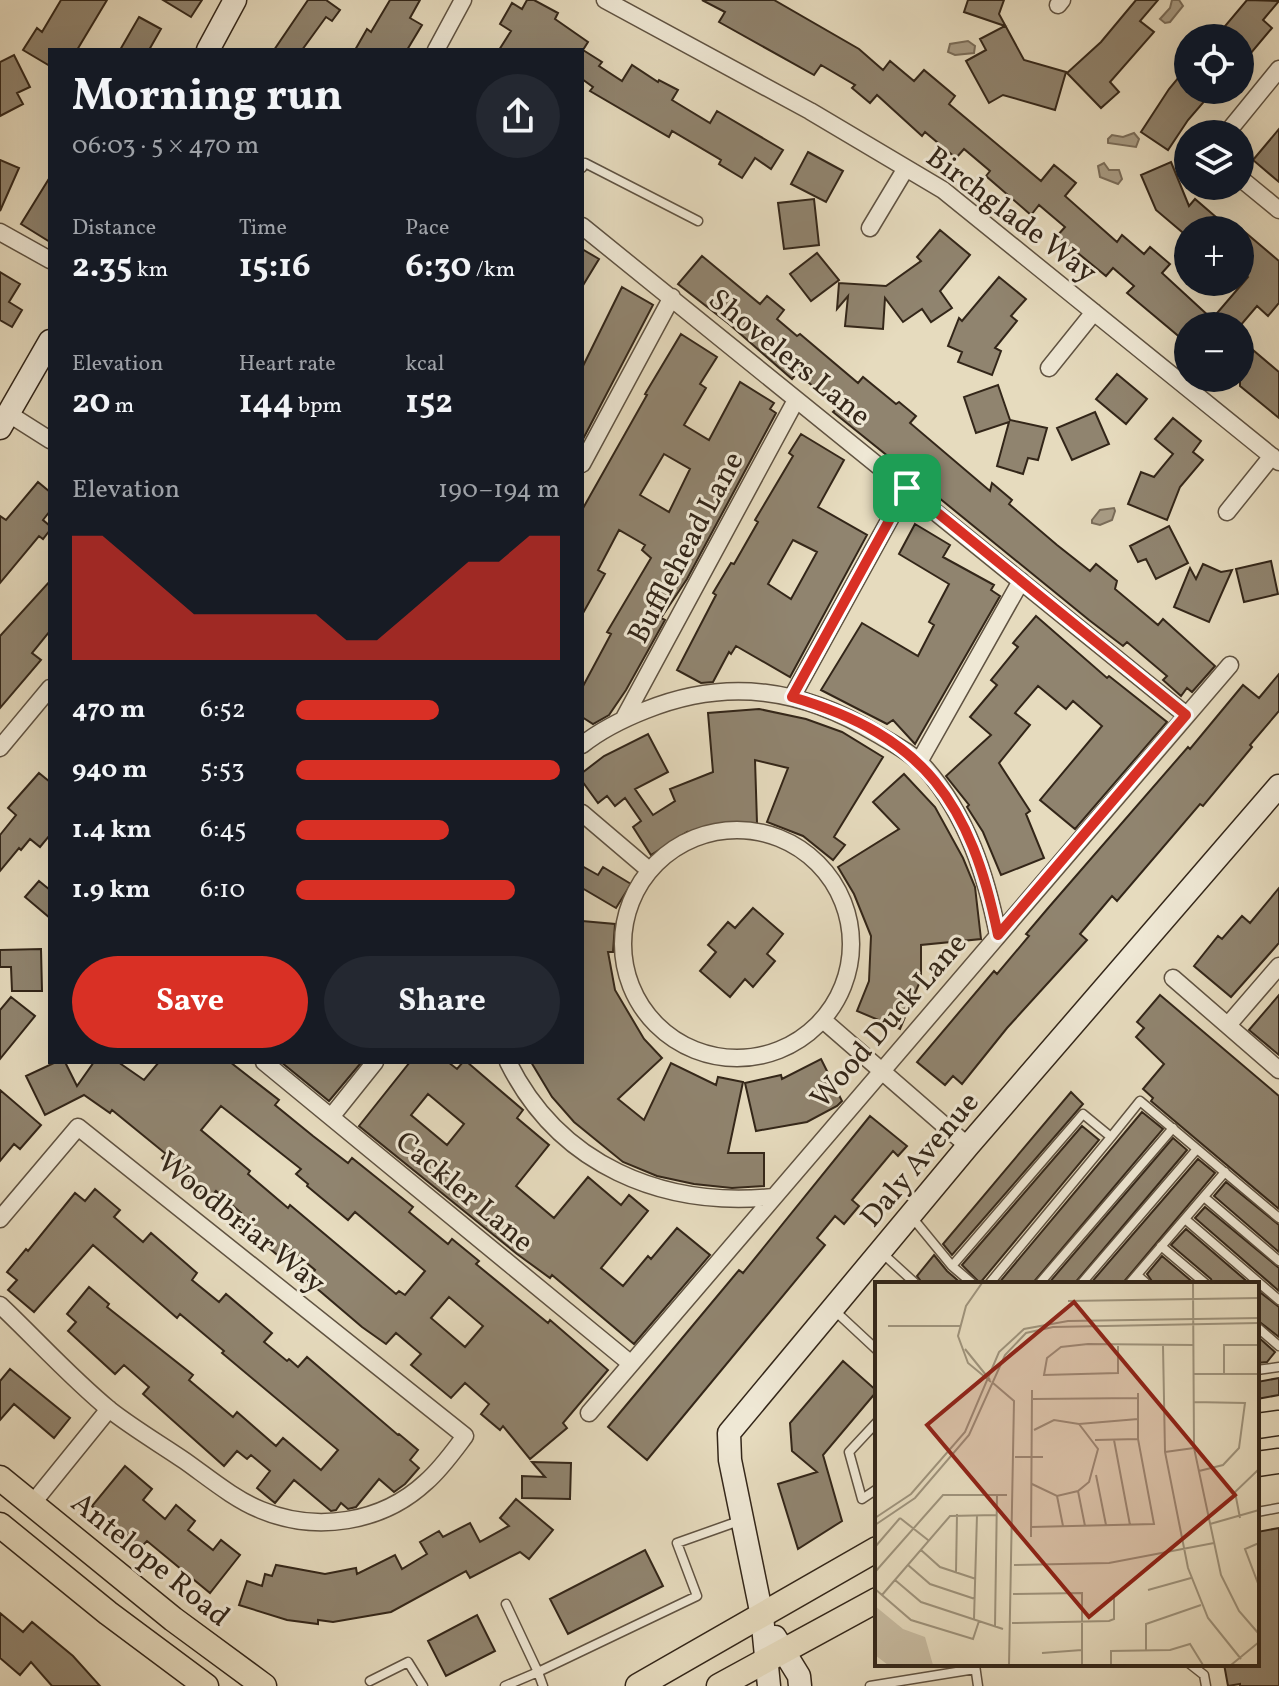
<!DOCTYPE html>
<meta charset="utf-8">
<style>
body{margin:0;font-family:Vollkorn,serif;background:#242831;color:#f1f3f6;height:100vh;display:flex;flex-direction:column;font-size:30px;white-space:nowrap}
*{box-sizing:border-box;margin:0}
p{font-size:26px;color:#9ea1a6}
.icon{flex:none;width:44px;height:44px;fill:none;stroke:currentColor;stroke-width:2;stroke-linecap:round;stroke-linejoin:round}
.map{position:relative;flex:1;overflow:hidden}
.side{position:absolute;left:48px;top:48px;width:536px;height:1016px;display:flex;flex-direction:column;background:#171b24;border-radius:0px;box-shadow:0 8px 32px #0002}
.side>*{flex:none}
.buttons{position:absolute;left:1174px;top:24px;display:grid;gap:16px}
.buttons a{display:grid;place-items:center;width:80px;height:80px;border-radius:50%;background:#171b24;box-shadow:0 8px 32px #0002;font-size:40px}
.pin{position:absolute;display:grid;place-items:center;width:68px;height:68px;color:#fff;margin:-34px;border-radius:16px;box-shadow:0 4px 12px #0006}
.round{display:grid;place-items:center;flex:none;width:84px;height:84px;border-radius:42px;background:#242831}
.headline{display:flex;align-items:center;justify-content:space-between;height:136px;padding:0 24px}
h1{font-size:44px;font-weight:700;line-height:60px}
.figures{display:grid;grid-template-columns:repeat(3,1fr);gap:12px;height:136px;padding:8px 24px}
.figures div{display:grid;align-content:center}
.figures b{font-size:34px;font-weight:700}
.figures small{font-size:22px;font-weight:400}
.figures p{font-size:22px}
.chart{height:224px;padding:16px 24px}
.chart p{display:flex;justify-content:space-between}
.chart svg{width:100%;height:144px;margin-top:8px;fill:#d93025;opacity:.7}
.cta{display:flex;gap:16px;margin-top:auto;padding:16px 24px}
.cta a{flex:1;height:92px;border-radius:48px;background:#d93025;color:#fff;font-size:32px;font-weight:700;line-height:92px;text-align:center}
.cta a+a{background:#242831;color:#f1f3f6}
ul{padding:0 24px;list-style:none;font-size:26px}
li{display:grid;grid-template-columns:128px 96px 1fr;align-items:center;height:60px}
li i{height:20px;border-radius:10px;background:#d93025}
.map>svg:first-child{display:block}
.water{fill:#a99d86;stroke:#7a6d5a;stroke-width:2}
.building{fill:#90846f;stroke:#332619;stroke-width:2;fill-rule:evenodd}
.lines{fill:none;stroke-linecap:round;stroke-linejoin:round}
.lane-casing{stroke:#605342;stroke-width:11}
.street-casing{stroke:#605342;stroke-width:19}
.secondary-casing{stroke:#332619;stroke-width:25}
.primary-casing{stroke:#332619;stroke-width:27}
.lane{stroke:#efe8d5;stroke-width:8}
.street{stroke:#efe8d5;stroke-width:16}
.secondary{stroke:#efe8d5;stroke-width:22}
.primary{stroke:#e6dbbe;stroke-width:24}
.route-casing{stroke:#fff;stroke-width:16}
.route{stroke:#d93025;stroke-width:10}
.labels{text-anchor:middle;stroke-width:6;stroke-linejoin:round;paint-order:stroke}
.street-label{font-size:30px;fill:#332619;stroke:#efe8d5}
.inset-road{fill:none;stroke:#9e937c;stroke-width:2}
.view{fill:#8f2418;fill-opacity:0.15;stroke:#8f2418;stroke-width:4}
.inset-edge{fill:none;stroke:#332619;stroke-width:4}
</style>
<div class="map">
<svg width="1279" height="1686" viewBox="0 0 1279 1686">
<rect width="100%" height="100%" fill="#e6dbbe"/>
<filter id="stains"><feTurbulence type="fractalNoise" baseFrequency=".0025" numOctaves="4"/><feColorMatrix values="0 0 0 0 .2 0 0 0 0 .09 0 0 0 0 .02 0 0 0 .5 -.17"/></filter>
<radialGradient id="worn" r=".72"><stop offset=".6" stop-color="#630" stop-opacity="0"/><stop offset="1" stop-color="#630" stop-opacity=".3"/></radialGradient>
<path class="water" d="M1172,0h7l4,6 -13,16 -5,1 -5,-4 10,-11z
M968,41l7,5 -1,7 -19,2 -7,-3 2,-8z
M1134,133l5,6 -3,8 -28,-4v-4l4,-4 11,2z
M1104,163l5,7h10l3,9 -4,5 -18,-7 -2,-11z
M1114,508l1,3 -3,9 -12,5 -8,-2v-3l8,-10z"/>
<path class="building" d="M61,0h46l-30,50h-27v16l-27,-16 14,-22 5,4z
M163,0h39l-11,17z
M308,0h18l14,10 -8,11 -6,-4 -24,33h-28z
M390,0h30l-10,18 12,7 -15,25h-52l12,-21 4,3z
M527,0h7l24,13 -3,6 33,23 -5,8 19,12 -3,4 23,15 10,-16 26,17 1,-2 19,10 -6,10 38,23 7,-12 66,39 -12,19 -16,-11 -13,20 -23,-14 2,-4 -49,-29 -3,6 -79,-46 3,-4 -11,-8v-29h-83l12,-19 -11,-7 12,-21 10,6z
M702,0h72l85,49 24,21 7,-9 24,20 10,-11 31,26 -6,8 92,77 13,-16 22,18 -11,13 52,46 5,-7 22,19 6,-7 20,17 -8,9 50,46 36,-42 -8,-7v-42l39,33v42l-11,13 -11,-10 -17,20h-52v18l-61,-51 7,-7 -21,-18 -7,8 -49,-40 8,-9 -26,-22 -8,10 -45,-39 4,-5 -26,-22 -8,9 -31,-26 -3,4 -45,-41 -7,8 -18,-15 3,-3 -34,-20 -7,10 -95,-53 6,-10z
M968,0h36l-5,14 25,46 42,12 -11,38 -52,-15 -14,8 -23,-42 20,-11 -6,-11 25,-13 -41,-14z
M1136,0h22l-18,21 14,11 -44,50 9,10 -18,16 -34,-35 34,-31z
M1247,0l32,1 -16,19 9,8 -32,38v-28h-25z
M139,17l22,12 -12,21h-29z
M14,55l16,32 -13,6 6,11 -23,12v-54z
M1188,66v24h26l-26,30 -20,30 -27,-18 28,-43z
M1279,129v53l-26,-22z
M808,152l35,19 -17,31 -35,-18z
M0,160l19,8 -19,43z
M1171,162l18,44 6,-7 36,31h-43v7l-32,-27 -15,-35z
M50,177v65l-29,-18z
M814,199l5,46 -35,4 -6,-46z
M940,230l30,25 -30,36 12,17 -21,14 -9,-13 -19,13 -18,-24 -2,31 -38,-3 3,-30 -11,13 2,-26 47,3 35,-25 -4,-4z
M582,249l17,10 -17,28z
M817,253l22,27 -28,21 -21,-27z
M702,256l58,48 7,-8 17,14 -7,9 20,17 3,-2 58,49 5,-6 33,27 3,-2 17,14 -6,7 80,68 2,-8 20,17 -3,4 48,41 33,26 6,-7 21,17 -2,8 43,36 5,-6 52,47 -23,26 -5,-4 -6,8 -18,-16 4,-4 -40,-34 -4,4 -34,-26 -156,-127 4,-4 -39,-33 -4,5 -61,-49 5,-5 -41,-34 -5,6 -63,-55 -51,-40z
M0,272l20,12 -11,18 13,8 -10,17 -12,-7z
M999,277l27,22 -15,17 6,5 -22,27 6,3 -9,24 -34,-13 4,-10 -14,-6 11,-28 3,3z
M622,287l31,18 -71,136v-73z
M681,334l36,23 -17,27 6,4 -22,37 25,15 31,-58 34,21 -4,6 6,4 -89,166 -26,39 4,2 -39,70 -17,25 -16,9 -11,-7v-29l29,-54 -4,-2 44,-74 -9,-8 3,-5 -26,-15 -21,40 7,4 -23,41v-105l65,-115 -2,-1zM664,454l26,15 -21,43 -29,-17z
M1240,339l39,33v46l-39,-32z
M1117,374l30,25 -21,25 -30,-25z
M998,385l12,35 37,8 -9,32 -10,-2 -5,16 -26,-8 12,-44 -33,11 -12,-36z
M1095,412l14,32 -37,16 -15,-32z
M1173,418l28,23 -8,11 10,8 -23,27 -13,33 -39,-16 13,-32 13,5 19,-23 -18,-15z
M801,434l43,26 -26,47 49,28 -77,142 -54,-31 -5,8 -2,-2 -16,30 -12,1 -24,-13 39,-75 -3,-2 18,-30 3,1 24,-42 -3,-2 38,-64 -4,-3zM793,540l24,12 -26,47 -23,-15z
M38,482l12,10v19l-7,9 7,6v4l-7,9 -4,-3 -39,47v-67l6,4z
M915,524l35,21 -7,12 51,28 -3,5 9,6 -85,148 -22,-24 -6,4 -66,-34 41,-67 56,33 16,-31 -5,-3 20,-38 -50,-30z
M1169,526l19,37 -32,16 -10,-20 -8,3 -8,-16z
M1271,561l7,33 -34,8 -8,-33z
M1203,564l18,8 11,-2 -23,52 -35,-15 16,-39 6,11z
M50,581v50l-18,22 9,7 -41,48v-72z
M1036,616l71,62 2,-2 58,46 -92,107 -35,-29 62,-74 -29,-25 -7,8 -28,-23 -23,27 15,12 -31,38 31,48 -4,3 18,44 -43,17 -18,-43 -16,-25 2,-2 -23,-29 45,-41 -21,-18 27,-32 -6,-5 27,-33 -5,-4z
M1279,674v37l-29,34 2,2 -49,59 -3,-2 -83,97 -5,-5 -32,38 7,6 -80,88 -45,56 -9,-8 -8,9 -28,-23 77,-91 3,3 32,-38 -3,-2 23,-27 139,-160 2,2 53,-64 16,13z
M759,709l47,10 36,13 41,25 -49,80 11,8 -12,15 -30,-24 -36,-14 21,-54 -33,-8 2,63 -40,1 -29,11 -1,-3 -36,23 -18,-28 8,-6 -16,-23 -10,8 -8,-10 -9,7 -16,-22v-8l22,-17 44,-22 20,38 -33,17 18,26 22,-14 -5,-12 43,-17 -5,-59z
M39,773l11,9v53l-10,12 -10,-8 -9,11 -2,-2 -19,23v-36l16,-20 -8,-7z
M904,774l31,33 28,51 12,29 6,52 -60,6v34l-21,50 -43,-18 12,-30 2,-45 -17,-42 -16,-27 61,-38 -26,-27z
M582,866l16,9 5,-8 28,17 -15,24 -34,-20z
M39,881l11,9v28l-25,-21z
M1279,888v55l-48,54 -37,-31 24,-30 4,3 20,-23 8,7z
M753,908l30,26 -16,20 8,7 -22,26 -8,-8 -15,18 -30,-26 16,-19 -8,-7 20,-23 7,6z
M582,921l33,3 -2,28h-5l7,38 29,49 18,19 -44,41 26,21 27,-57 45,22 2,-8 25,5 -15,71h36v33l-32,2 -38,-4 -37,-8 -34,-14 -49,-40 -22,-25 -21,-35h51z
M41,949l1,42h-30l-1,-24h-11v-17z
M1160,995l119,101v113l-128,-108 2,-3 -10,-9 21,-25 -28,-27 8,-9 -7,-6z
M1279,995v60l-30,-25z
M11,997l24,19 -35,43v-49z
M821,1059l21,42 -5,5 -30,16 -51,9 -11,-48 36,-8 1,4z
M56,1062h9l12,24 17,-24h24l26,18 15,-18h71l49,38 -4,5 38,31 35,27 4,-5 35,28 26,21 -4,5 39,32 4,-5 27,22 -3,3 39,32 33,27 2,-3 58,50 -45,53 4,5 -37,31 -27,-33 -3,4 -19,-16 8,-10 -24,-21 -14,15 -40,-33 10,-11 -25,-21 -10,11 -24,-17 -55,-47 8,-10 -25,-21 -8,10 -26,-22 -2,2 -20,-17 7,-9 -25,-22 -7,8 -47,-41 4,-4 -54,-44 -2,3 -26,-18 -39,20 -19,-39zM221,1106l80,63 -5,5 12,10 -1,2 41,34 7,-8 70,59 -20,24 -6,-4 -3,3 -106,-89 -2,3 -40,-34 2,-3 -49,-41zM449,1297l34,29 -18,21 -34,-29z
M281,1062h77l2,2 -31,37z
M410,1062h38l9,7 6,-7h4l56,48 -6,8 32,27 -33,41 38,32 34,-41 33,28 8,-10 19,16 -47,57 22,18 25,-30 3,3 26,-31 33,27 -76,89 -82,-69 -2,3 -33,-24 -158,-128zM428,1094l36,30 -17,21 -36,-30z
M0,1090l41,35 -21,24 -6,-5 -14,17z
M1071,1092l12,12 -131,151 -9,-11z
M1142,1112l21,17 -131,155h-34z
M870,1116l37,30 -9,10 -5,-5 -41,49 7,6 -15,18 -9,-8 -18,22 8,7 -178,215 -39,-33 131,-157 4,3z
M1082,1126l17,14 -119,143 -18,-18z
M1173,1138l14,12 -113,134h-26z
M1198,1159l17,14 -93,111h-32z
M1226,1182l53,43v27l-65,-56z
M95,1189l25,21 -6,7 29,25 8,-9 46,40 -5,7 27,22 7,-8 46,39 -8,9 23,19 2,-2 9,8 9,-10 91,78 1,-1 19,16 -8,10 9,8 -14,16 -11,8 -15,-13 -23,28 -8,2 -7,-6 -5,7 -5,1 -37,-31 -19,23 -18,-15 13,-17 -19,-16 -4,4 -10,-8 -13,15 -81,-72 6,-7 -25,-22 -9,9 -47,-43 8,-9 -9,-8 22,-27 20,17 -2,3 86,68 -4,5 44,37 4,-5 39,34 7,-8 38,32 17,-20 -116,-97 2,-2 -44,-37 -3,4 -84,-73 -59,67 -26,-22 9,-10 -10,-8 19,-23 2,2 47,-58 10,8z
M1205,1207l74,61v23l-84,-73z
M1186,1229l64,55h-37l-2,-5 -40,-34z
M934,1255l13,16 15,13h-39l-6,-8z
M1162,1256l33,28h-41l-7,-10z
M1257,1290l22,17v30l-22,-17z
M1257,1336l18,16 -8,10 -10,1z
M843,1361l34,30 -54,64 19,66 -44,28 -20,-65 39,-12 -25,-21 -2,-28z
M10,1369l60,49 -16,20 -40,-34 -14,16v-39z
M1279,1378v17l-22,4v-17z
M532,1462l39,1 -1,36 -48,-1v-22l23,1z
M125,1466l27,23 -9,11 22,19 11,-14 19,16 -7,9 25,20 8,-10 19,15 -30,38 -63,-52 -6,6 -49,-41z
M516,1499l37,31 -24,29 -9,-7 -50,26 -4,-7 -75,41 -58,10 -15,-2v4l-31,-4 -48,-15 8,-24 15,5 3,-12 7,2 4,-11 49,9 31,-6 1,6 38,-19 7,14 25,-15 -7,-12 19,-11 4,6 27,-14 10,19 29,-16 -9,-8z
M1279,1528v158h-39v-2l-12,2 -4,-22h33v-132z
M645,1550l18,36 -95,48 -18,-35z
M0,1613l23,19 9,-10 41,34 27,30h-48l-21,-24 -11,13 -20,-17z
M477,1615l18,36 -49,25 -18,-35z"/>
<g class="lines">
<g class="lane-casing">
<path id="lane" d="M582,168l3,-5 113,58
M1204,1197l75,64
M911,1216l41,50 21,18
M1185,1219l94,81
M1161,1246l45,38
M881,1252l35,32
M952,1266l131,-152 28,23 29,-36 139,117
M1137,1275l10,9
M989,1284l122,-147
M1039,1284l134,-156
M1081,1284l116,-135
M1129,1284l96,-112
M834,1310l43,40
M1257,1327l22,19
M1257,1370l22,-3
M877,1422l-28,30 13,47 15,-10
M1257,1512l22,-4
M1190,1664l14,11 2,11
M975,1665l3,21
M370,1681l38,-19 15,24
M505,1686l33,-14 -32,-68
M543,1686l-5,-14 159,-76 -20,-53 62,-22
M870,1686l105,-17"/>
</g>
<g class="street-casing">
<path id="street" d="M605,0l205,111 133,79 336,272
M1058,5l4,-5
M436,50l27,-50
M1226,134l53,-65
M1240,178l39,32
M582,226l604,489
M870,228l36,-60
M0,232l50,28
M1049,368l45,-56
M9,414l41,26
M582,464l90,-167
M1227,512l45,-56
M792,697l115,-209
M623,720l173,-320
M582,745c19,-15 41,-26 64,-35 82,-33 157,-21 231,24 17,10 36,20 49,35 41,47 60,106 72,166
M0,748l50,-60
M919,762l102,-181
M582,813l67,57
M623 944a114 114 0 1 1 228 0a114 114 0 1 1-228 0Z
M1173,978l106,92
M823,1020l145,126
M1228,1025l51,-59
M264,1062l366,301
M508,1062c51,103 154,146 265,135
M331,1117l44,-55
M0,1219l78,-92 387,309c-12,16 -24,33 -39,46 -44,41 -110,51 -165,28 -27,-11 -52,-32 -76,-49 -25,-17 -52,-33 -75,-51 -39,-32 -74,-71 -110,-105
M589,1413l641,-748
M32,1504l77,-95"/>
</g>
<g class="secondary-casing">
<path id="secondary" d="M208,50l27,-50
M0,428l50,-87
M775,1637l24,39 1,10
M769,1686l-7,-70 -32,-156 -1,-27 239,-287 311,-360"/>
</g>
<g class="primary-casing">
<path id="primary" d="M1257,1426l22,-3
M1257,1464l22,-3
M0,1478l173,141 91,67
M0,1525l108,88 98,73
M638,1686l239,-137
M719,1686l158,-86"/>
</g>
<use href="#lane" class="lane"/>
<use href="#street" class="street"/>
<use href="#secondary" class="secondary"/>
<use href="#primary" class="primary"/>
</g>
<g class="lines">
<g class="route-casing">
<path id="route" d="M907,488l279,227 -188,220c-27,-132 -73,-199 -206,-238z"/>
</g>
<use href="#route" class="route"/>
</g>
<g class="labels">
<g class="street-label">
<text transform="translate(1012 214) rotate(37)" y="10">Birchglade Way</text>
<text transform="translate(790 357) rotate(39)" y="10">Shovelers Lane</text>
<text transform="translate(685 547) rotate(-62)" y="10">Bufflehead Lane</text>
<text transform="translate(888 1020) rotate(-49)" y="10">Wood Duck Lane</text>
<text transform="translate(919 1159) rotate(-50)" y="10">Daly Avenue</text>
<text transform="translate(465 1191) rotate(40)" y="10">Cackler Lane</text>
<text transform="translate(242 1222) rotate(39)" y="10">Woodbriar Way</text>
<text transform="translate(151 1559) rotate(39)" y="10">Antelope Road</text>
</g>
</g>
<g transform="translate(875 1282)">
<rect width="384" height="384" fill="#e6dbbe"/>
<path d="M0,324l28,23 22,8 8,28h-45l-13,-10z" fill="#c8bca2"/>
<path class="inset-road" d="M107,1l-16,23 -8,30 10,27 23,19M318,1l1,165 27,127 18,36 20,23M193,19l191,-3M13,44h72M243,64v27l-74,2 3,-17 14,-11 27,-3 105,1M288,64l2,106 23,116 20,50 33,41M90,67l25,31M318,92h66M349,92v-29h35M118,101l21,18 -5,264M158,117l105,-1M318,120l52,1 -6,45 -16,17 -24,6M159,148l20,-10 25,4 59,-5M220,158l43,-1M239,158l16,85M290,170l29,-4M140,175h28M221,193l10,50M157,202l25,12 21,-5 11,-9 9,-33 -19,-25M203,209l7,35M182,214l6,30M0,236l36,-24 54,-62 34,-80 25,-23 44,-8 191,-3M25,236l28,22M365,236l-5,-26 24,-23M335,242l49,-14M0,243l40,-27 54,-63 36,-80 21,-22 27,-6 206,-4M156,245l123,-3 -16,-85v-46M156,255l1,-147M384,261l-14,6 14,37M0,265l25,-29M46,268l19,17 36,12M33,283l22,19 45,15M139,283l95,-2 105,-20M0,290l68,-77h64M81,290l1,-58M20,298l26,22 82,27M0,307l36,31 62,19 6,-18M273,308l43,-12M138,312l69,-1v72M7,313l68,-79 46,-1M99,337l3,-104M137,341l97,-2 5,-2v-24M120,344l2,-131M271,368v-26l55,-19M167,371l40,-3M236,383v-14l59,-1 20,-6 13,21M356,383l28,-23"/>
<path class="view" d="M199,20l161,193 -146,122 -162,-192z"/>
<rect width="384" height="384" class="inset-edge"/>
</g>
<rect width="100%" height="100%" filter="url(#stains)"/>
<rect width="100%" height="100%" fill="url(#worn)"/>
</svg>
<div class="buttons">
<a><svg class="icon" aria-label="locate" viewBox="0 0 24 24"><circle cx="12" cy="12" r="6"/><path d="M12 2v4M12 18v4M2 12h4M18 12h4"/></svg></a>
<a><svg class="icon" aria-label="layers" viewBox="0 0 24 24"><path d="M12 4l9 5-9 5-9-5zM3 14l9 5 9-5"/></svg></a>
<a>+</a>
<a>−</a>
</div>
<div class="pin" style="left:907px;top:488px;background:#1e9e55"><svg class="icon" aria-label="arrive" viewBox="0 0 24 24"><path d="M6 21V4h12l-3 4 3 4H6"/></svg></div>
<section class="side">
<div class="headline"><div><h1>Morning run</h1><p>06:03 · 5 × 470 m</p></div><a class="round"><svg class="icon" aria-label="share" viewBox="0 0 24 24"><path d="M12 15V3M7 8l5-5 5 5M5 13v7h14v-7"/></svg></a></div>
<div class="figures">
<div><p>Distance</p><b>2.35<small> km</small></b></div>
<div><p>Time</p><b>15:16</b></div>
<div><p>Pace</p><b>6:30<small> /km</small></b></div>
</div>
<div class="figures">
<div><p>Elevation</p><b>20<small> m</small></b></div>
<div><p>Heart rate</p><b>144<small> bpm</small></b></div>
<div><p>kcal</p><b>152</b></div>
</div>
<div class="chart"><p><span>Elevation</span>190–194 m</p>
<svg viewBox="0 0 160 44" preserveAspectRatio="none"><path d="M0 44V6L10 6L20 14L30 22L40 30L50 30L60 30L70 30L80 30L90 38L100 38L110 30L120 22L130 14L140 14L150 6L160 6V44z"/></svg>
</div>
<ul>
<li><b>470 m</b>6:52<i style="width:54%"></i></li>
<li><b>940 m</b>5:53<i style="width:100%"></i></li>
<li><b>1.4 km</b>6:45<i style="width:58%"></i></li>
<li><b>1.9 km</b>6:10<i style="width:83%"></i></li>
</ul>
<div class="cta"><a>Save</a><a>Share</a></div>
</section>
</div>
